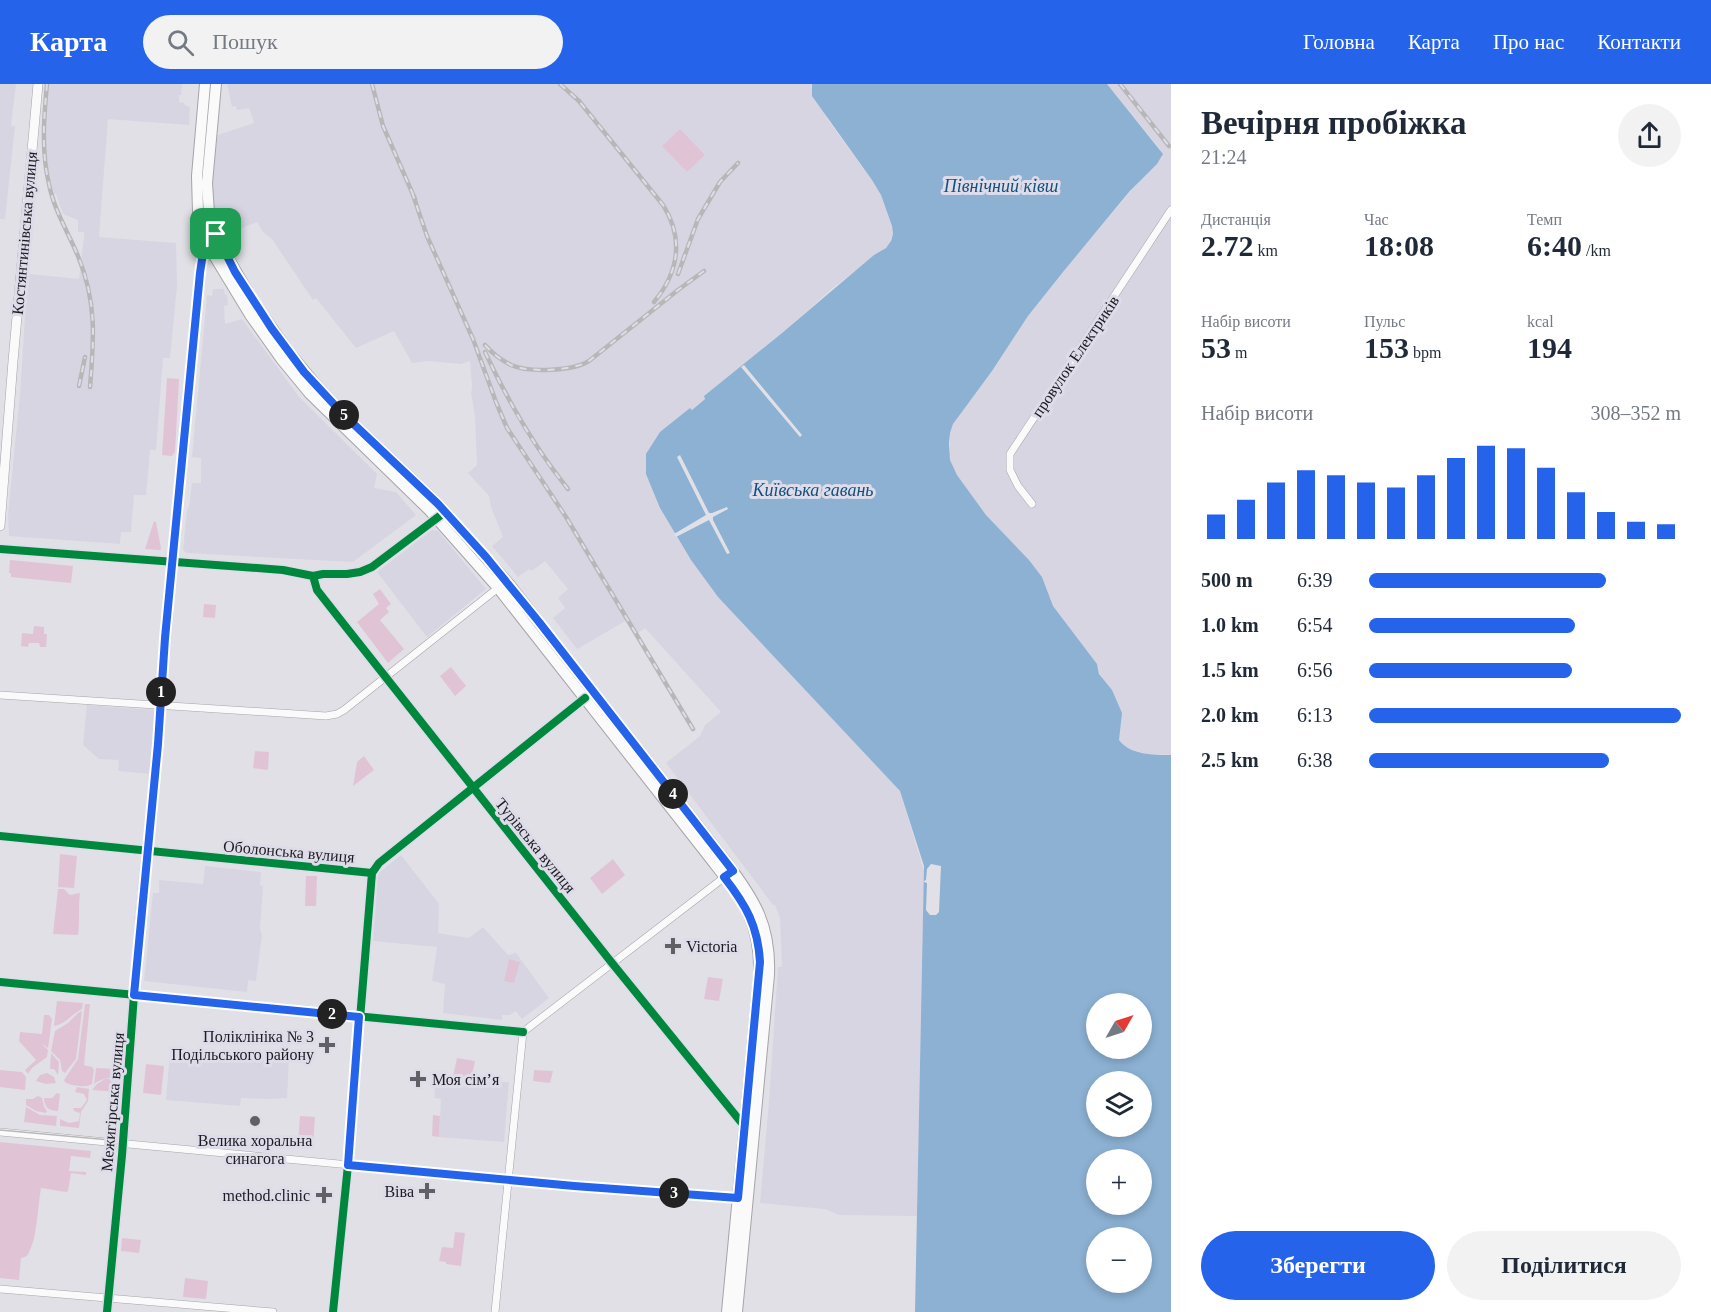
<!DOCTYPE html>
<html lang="uk">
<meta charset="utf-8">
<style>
body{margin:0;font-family:Georgia,serif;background:#f2f2f3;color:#1f2937;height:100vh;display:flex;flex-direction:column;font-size:22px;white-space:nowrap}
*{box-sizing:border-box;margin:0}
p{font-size:20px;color:#747a83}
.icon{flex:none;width:33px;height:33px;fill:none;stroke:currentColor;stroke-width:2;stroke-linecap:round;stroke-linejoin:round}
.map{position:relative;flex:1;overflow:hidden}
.drawer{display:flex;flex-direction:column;background:#fff;width:540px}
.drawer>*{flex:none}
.needle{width:39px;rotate:51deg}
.tools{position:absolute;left:1086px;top:909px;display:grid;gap:12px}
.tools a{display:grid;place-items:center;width:66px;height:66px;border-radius:50%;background:#fff;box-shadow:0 3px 9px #0003;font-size:30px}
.pin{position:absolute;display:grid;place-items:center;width:51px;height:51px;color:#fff;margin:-26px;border-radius:12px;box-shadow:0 3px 9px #0006}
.km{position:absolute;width:30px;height:30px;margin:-15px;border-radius:50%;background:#222;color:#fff;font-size:16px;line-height:30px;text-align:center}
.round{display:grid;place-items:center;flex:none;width:63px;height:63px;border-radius:32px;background:#f2f2f3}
.head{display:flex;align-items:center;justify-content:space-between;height:102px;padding:0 30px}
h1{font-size:33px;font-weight:600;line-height:45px}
.stats{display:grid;grid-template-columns:repeat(3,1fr);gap:9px;height:102px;padding:6px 30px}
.stats div{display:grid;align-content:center}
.stats b{font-size:30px;font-weight:600}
.stats small{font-size:16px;font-weight:400}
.stats p{font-size:16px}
.chart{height:168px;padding:12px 30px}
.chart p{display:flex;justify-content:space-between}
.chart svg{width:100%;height:108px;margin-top:6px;stroke:#2563eb;stroke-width:6}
.button{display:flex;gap:12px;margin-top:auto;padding:12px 30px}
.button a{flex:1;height:69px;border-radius:36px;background:#2563eb;color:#fff;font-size:24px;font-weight:600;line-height:69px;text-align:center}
.button a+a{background:#f2f2f3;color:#1f2937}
ul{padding:0 30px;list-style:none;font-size:20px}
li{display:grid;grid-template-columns:96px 72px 1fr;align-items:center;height:45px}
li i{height:15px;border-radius:8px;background:#2563eb}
header{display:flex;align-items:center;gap:36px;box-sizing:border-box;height:84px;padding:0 30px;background:#2563eb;color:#fff}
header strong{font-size:28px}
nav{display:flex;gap:33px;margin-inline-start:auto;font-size:21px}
.search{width:420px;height:54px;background:#f2f2f3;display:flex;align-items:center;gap:15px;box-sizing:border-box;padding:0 21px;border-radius:33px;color:#747a83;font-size:22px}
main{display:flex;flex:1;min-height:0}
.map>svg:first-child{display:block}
.built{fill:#d8d5e3}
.green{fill:#e0c4d6}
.water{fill:#8cb1d3;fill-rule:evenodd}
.pier{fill:#e1e0e6}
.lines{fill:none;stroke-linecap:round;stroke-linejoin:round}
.street-casing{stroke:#a5a4a9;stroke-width:8}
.secondary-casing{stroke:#a5a4a9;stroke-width:10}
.primary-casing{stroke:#a5a4a9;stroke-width:12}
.street{stroke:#fafafb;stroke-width:7}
.secondary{stroke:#fafafb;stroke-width:9}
.primary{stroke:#fafafb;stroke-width:10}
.tram{stroke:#b7b7b8;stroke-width:1.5}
.rail-casing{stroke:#b7b7b8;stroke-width:4.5}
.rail{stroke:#dfdcea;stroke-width:2;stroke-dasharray:7;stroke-linecap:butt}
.cycleway-casing{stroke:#dfdcea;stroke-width:11}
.cycleway{stroke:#00873e;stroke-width:8}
.route-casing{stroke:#fff;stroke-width:12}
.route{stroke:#2563eb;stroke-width:8}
.poi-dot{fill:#616065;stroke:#dfdcea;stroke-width:2}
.labels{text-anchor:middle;stroke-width:6;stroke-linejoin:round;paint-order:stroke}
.street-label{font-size:16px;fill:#1c1b20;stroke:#dfdcea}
.poi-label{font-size:16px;fill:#1c1b20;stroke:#dfdcea;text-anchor:end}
.water-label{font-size:18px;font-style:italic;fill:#13507c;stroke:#dfdcea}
</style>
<header>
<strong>Карта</strong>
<div class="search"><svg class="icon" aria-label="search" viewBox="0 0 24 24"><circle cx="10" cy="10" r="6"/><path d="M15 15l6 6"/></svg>Пошук</div>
<nav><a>Головна</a><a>Карта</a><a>Про нас</a><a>Контакти</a></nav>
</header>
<main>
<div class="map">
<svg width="1171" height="1228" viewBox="0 0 1171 1228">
<rect width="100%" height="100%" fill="#e1e0e6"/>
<path class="built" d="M0,0h16l-5,42h4l-10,93h-5z
M49,0h133l-1,11h-2v7l5,1 1,2 5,2 -1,18 -81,-6 -9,118 77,6 1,43 -7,72h-7l-7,92h-6l-4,45h-12l-3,37h-10l-1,12 -111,-8 -1,-21 12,-121 7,-108 2,-12 50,5 5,-42v-5h-6v-12l-15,-6 -7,-20h-2l-6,-26 -3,-29z
M227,0h585l-1,3 17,33 44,60 9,15 11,31 1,8 -4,11 -56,43 -51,45 -78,63 1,2 -13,12 -2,-2 -30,100 31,52 27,37 182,194 24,80 -7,345 -78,-1 -14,-6 -65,-6 9,-102 9,-134h4l-2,-49 -5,-13h-2l-107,-142 34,-27 5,-11 16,-13 -76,-84 -7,5 -9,-14 -52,30 -24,-31 12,-10 -7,-10 10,-9 -23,-28 -13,10 -3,-2 -11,8 -26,-31 11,-9 -12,-30 -2,-11 -21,-23 9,-8 -2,-49 -4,-23 1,-6 -2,-26 -9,3 -33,-3 -16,2 -18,-32 -38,17 -40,-50 -3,2 -41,-61 -9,-7 -6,-10 -31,12 -6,-4 -6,-16 -2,-24 3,-54 39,-13 -5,-15 -12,2 -1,-4 -4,1z
M1107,0h64v671l-24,-1 -15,-4 -11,-6 -2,-4 -11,-55 -7,-7 -4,-14 -44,-58 -11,-29 -13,-17 -43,-45 -29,-40 -7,-15v-27l3,-9 11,-16 28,-37 36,-55 35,-44 67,-80 32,-35 -2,-8z
M213,205h11l1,6 2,-1 1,11 -4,1 1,18 17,-5 58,79 77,76 -3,14 22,4 20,23 -63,47 -166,-9 -4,-3 4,-40 2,-3 3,-24h9v-25l-9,-1 15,-162 5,1z
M432,446l6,1 48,58 -59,48 -50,-65z
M87,621l67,5 2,2 -5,62 -33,-3 1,-11 -20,-1 -16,-14z
M401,771l38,49 -1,29 31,5 14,-11 25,28 8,-2 33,45 -27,21 -6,-8 -6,4h-8v5l-59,-7 2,-29 -13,-3 5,-34 -64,-6 5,-65 2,-4z
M205,782l56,6 -1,13 3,1 -3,43 2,6 -6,46 -8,-1 -1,12 -103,-11 9,-88h6v-13l44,4z
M170,968l69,5 9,-2 41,4 -2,39 -19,1 -27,-1 -1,8 -74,-6z
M436,989l43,9h30l-5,60 -65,-5 2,-38 -7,-1z"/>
<path class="green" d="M680,45l25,26 -18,17 -25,-26z
M167,294l12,1 -4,73 -3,4 -10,-1z
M154,437l2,1 5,26 -1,2 -15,-1z
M10,476l63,6 -2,17 -60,-6v-4h-2z
M380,505l11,15 -5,4 3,4 -9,8 24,29 -16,14 -31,-41 22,-18 -6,-10z
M204,520l12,1 -1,13 -12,-1z
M34,542l10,1v7h3l-1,13h-6l-1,-4h-10l-1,4 -7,-1 1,-13 11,1z
M451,583l15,19 -11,10 -15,-20z
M255,667l14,1 -1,18 -15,-2z
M364,672l10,14 -21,16 4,-24z
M60,770l17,2 -3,32 -16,-1z
M613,775l12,16 -23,19 -12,-16z
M306,792h11l-1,30h-11z
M58,805h6l6,6 10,-2c-2,15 0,27 -2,42l-25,-1z
M509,875l11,3 -6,21 -10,-2z
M708,893l15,2 -4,22 -15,-2z
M57,917l26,2 -1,6c-12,6 -14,14 -28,17z
M85,920h5l-6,61 8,2 2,3 -2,14c-6,4 -21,2 -27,-2l-1,-2 14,-21z
M82,927l-6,48 -11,14 -3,-2 -2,-11 -9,-9 4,-20 13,-8 10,-10z
M44,931h5l3,4 -4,29 -7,-5 7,7 -1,7 -15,11 -4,6 -3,-4 11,-10 -17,-19 1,-9 22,2z
M121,952h3l-4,38c-7,6 -16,2 -26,10l2,-16 22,1z
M51,969l8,9 -1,13 -4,-6h-4z
M457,974l18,3 -4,19 -18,-4z
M146,980l18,2 -3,29 -18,-2z
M0,986l22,2 4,5 -1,13 -25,-3z
M534,986l19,1 -3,12 -17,-2z
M47,989l7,4 2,6 -10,1 -10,-3 4,-6z
M105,995h7l8,2 -1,11 -27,-2 5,-6z
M77,1003l12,2 -1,12 -7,11 -2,16 -19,-2v-7l9,4 10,-2 1,-8 -6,-2 -1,-3h8l6,-8 -3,-6 -9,-2z
M57,1009l3,1 -2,17c-9,0 -14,-4 -14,-13h8z
M38,1012l4,2 2,9 3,4 -1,2 -10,-2 -10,-6v-6h7z
M26,1023l14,8 17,1 -1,10 -32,-4z
M433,1031l7,1 -1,21 -7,-1z
M300,1032l15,1 -2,28 -15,-1z
M0,1058l91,9 -1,7 -19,-2 -2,15 17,1v3l-15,-2 -3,18 -2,1 -25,-4c-3,17 -4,51 -12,64 -2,5 -4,5 -8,6l-2,22 -19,-2z
M455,1148l10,1 -4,33 -15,-2v-2l-7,-1 3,-14 11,1z
M122,1154l19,2 -2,13 -18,-2z
M185,1194l23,3 -2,18 -23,-2z"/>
<path class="water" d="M812,0h295l56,70 -6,10 -28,28 -66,80 -35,44 -36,55 -39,53 -3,9 -1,10 1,17 7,15 29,40 43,45 13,17 11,29 44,58 2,10 13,16 10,23 -3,27c11,15 35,15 52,15v557h-256l9,-446 -24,-75 -182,-194 -27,-37 -31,-52 -14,-34v-20l14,-22 30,-24 2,2 13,-11 -1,-3 78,-63 92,-78 12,-7 5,-7 2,-7 -1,-8 -11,-31 -9,-15 -60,-84zM1096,920h46v44h-46zM1096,998h46v44h-46zM1096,1076h46v44h-46zM1096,1154h46v44h-46z"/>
<path class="pier" d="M744,281l58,70 -2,2 -59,-70z
M680,371l29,58h3l15,-6 1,2 -15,8v3l17,33 -3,1 -18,-34 -33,17 -2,-3 32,-19 -29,-58z
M931,780l10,2 -2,46 -3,3h-6l-4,-5 1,-27 -3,-1v-1l2,-1 1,-11z"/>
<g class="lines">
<g class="street-casing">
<path id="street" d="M1032,420l-14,-18 -8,-16v-16l161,-244
M0,465l283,21 30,6 10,-2h24l13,-2 12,-5 67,-51
M313,492l4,14 29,37 266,336 132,162
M0,611l326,21 11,-2 7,-4 154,-122
M0,752l372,37 7,-10 206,-165
M0,898l523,50
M0,1048l574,54 164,12
M0,1205l273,23
M333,1228l15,-147 24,-292
M495,1228l28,-280 203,-156"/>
</g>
<g class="secondary-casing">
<path id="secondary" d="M0,442l13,-165 25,-277
M107,1228l15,-157 18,-240 18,-171 15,-195 26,-268 10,-68"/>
</g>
<g class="primary-casing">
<path id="primary" d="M205,0l-8,92 1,36 7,26 8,16 37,61 32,45 28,34 119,116 69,78 208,265c33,43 55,64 53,122l-32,337
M216,0l-9,99 2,30 13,34 31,54 35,50 29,35 25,27 96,91 71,80 218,279c28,37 44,63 42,112l-32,337"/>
</g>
<use href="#street" class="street"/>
<use href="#secondary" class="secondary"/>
<use href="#primary" class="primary"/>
<path class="tram" d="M0,1046l110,10c7,2 11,5 13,12l-15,160"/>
<g class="rail-casing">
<path id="rail" d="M47,0c-3,33 -6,67 2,100 5,26 19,48 29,72 19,46 16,83 12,131
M372,0l11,42 32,73
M560,0l19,17 84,104c21,33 16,67 -9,97
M1120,0l49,62
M412,108l15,44 46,103 23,63 11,26 59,89 127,212
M678,190l20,-55 22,-37 18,-19
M485,261c7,8 16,15 26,20 18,8 62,6 78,-4l89,-71 26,-19
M485,268c23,49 49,95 83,137
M79,302l6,-29"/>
</g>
<use href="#rail" class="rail"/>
<g class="cycleway-casing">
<path id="cycleway" d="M0,465l283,21 30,6 10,-2h24l13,-2 12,-5 73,-55
M313,492l4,14 29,37 266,336 133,164
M0,752l372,37 7,-10 206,-165
M0,898l523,50
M107,1228l15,-157 18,-240 18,-171 15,-195 26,-268 10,-68
M333,1228l15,-147 24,-292"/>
</g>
<use href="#cycleway" class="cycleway"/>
</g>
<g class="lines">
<g class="route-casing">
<path id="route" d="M209,129l7,21 19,38 37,57 32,43 38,41 96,91 48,53 53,65 194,249 -9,6c22,28 34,49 36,85l-22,236 -164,-12 -226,-21 11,-148 -225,-22 24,-251 7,-106 35,-365z"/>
</g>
<use href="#route" class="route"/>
</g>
<g class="poi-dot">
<path d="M670 853h6v6h6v6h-6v6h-6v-6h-6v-6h6z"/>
<path d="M324 952h6v6h6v6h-6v6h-6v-6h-6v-6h6z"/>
<path d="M415 986h6v6h6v6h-6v6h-6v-6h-6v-6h6z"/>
<circle cx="255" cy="1037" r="6"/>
<path d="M424 1098h6v6h6v6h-6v6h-6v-6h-6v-6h6z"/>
<path d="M321 1102h6v6h6v6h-6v6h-6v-6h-6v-6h6z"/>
</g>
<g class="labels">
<g class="street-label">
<text transform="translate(24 149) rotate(-85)" y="6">Костянтинівська вулиця</text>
<text transform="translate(1075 272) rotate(-56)" y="6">провулок Електриків</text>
<text transform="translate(536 761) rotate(51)" y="6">Турівська вулиця</text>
<text transform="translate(289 767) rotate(5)" y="6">Оболонська вулиця</text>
<text transform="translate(112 1018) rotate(-85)" y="6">Межигірська вулиця</text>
</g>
<g class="poi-label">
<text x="686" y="868" text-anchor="start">Victoria</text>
<text x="314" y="958">Поліклініка № 3<tspan x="314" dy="18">Подільського району</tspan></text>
<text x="432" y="1001" text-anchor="start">Моя сім’я</text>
<text x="255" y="1062" text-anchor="middle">Велика хоральна<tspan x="255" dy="18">синагога</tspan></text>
<text x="414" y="1113">Віва</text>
<text x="310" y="1117">method.clinic</text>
</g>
<g class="water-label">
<text x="1001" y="108">Північний ківш</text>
<text x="813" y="412">Київська гавань</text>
</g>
</g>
</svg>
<div class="tools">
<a><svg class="needle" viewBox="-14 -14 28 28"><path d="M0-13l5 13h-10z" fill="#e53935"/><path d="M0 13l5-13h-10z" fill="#747a83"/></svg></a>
<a><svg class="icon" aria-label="layers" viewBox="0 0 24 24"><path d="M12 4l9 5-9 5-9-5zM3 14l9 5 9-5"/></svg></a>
<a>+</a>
<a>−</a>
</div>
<div class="pin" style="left:216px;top:150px;background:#1e9e55"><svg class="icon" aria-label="arrive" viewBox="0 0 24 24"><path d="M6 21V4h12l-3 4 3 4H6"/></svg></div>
<b class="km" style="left:161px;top:608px">1</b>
<b class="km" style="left:332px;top:930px">2</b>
<b class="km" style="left:674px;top:1109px">3</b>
<b class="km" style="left:673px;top:710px">4</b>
<b class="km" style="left:344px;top:331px">5</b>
</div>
<section class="drawer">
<div class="head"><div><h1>Вечірня пробіжка</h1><p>21:24</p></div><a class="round"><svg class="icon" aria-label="share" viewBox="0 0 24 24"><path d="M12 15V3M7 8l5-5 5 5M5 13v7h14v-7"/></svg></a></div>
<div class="stats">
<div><p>Дистанція</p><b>2.72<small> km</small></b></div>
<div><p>Час</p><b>18:08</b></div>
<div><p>Темп</p><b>6:40<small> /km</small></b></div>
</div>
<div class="stats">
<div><p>Набір висоти</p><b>53<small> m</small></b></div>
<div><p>Пульс</p><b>153<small> bpm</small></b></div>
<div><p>kcal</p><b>194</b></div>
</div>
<div class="chart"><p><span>Набір висоти</span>308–352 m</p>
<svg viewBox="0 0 160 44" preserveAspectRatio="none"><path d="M5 44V34M15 44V28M25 44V21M35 44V16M45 44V18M55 44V21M65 44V23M75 44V18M85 44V11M95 44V6M105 44V7M115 44V15M125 44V25M135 44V33M145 44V37M155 44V38"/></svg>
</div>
<ul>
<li><b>500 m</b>6:39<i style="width:76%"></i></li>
<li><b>1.0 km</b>6:54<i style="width:66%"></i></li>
<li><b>1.5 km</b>6:56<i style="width:65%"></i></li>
<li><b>2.0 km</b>6:13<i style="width:100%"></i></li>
<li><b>2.5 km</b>6:38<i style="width:77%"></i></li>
</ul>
<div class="button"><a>Зберегти</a><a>Поділитися</a></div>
</section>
</main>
